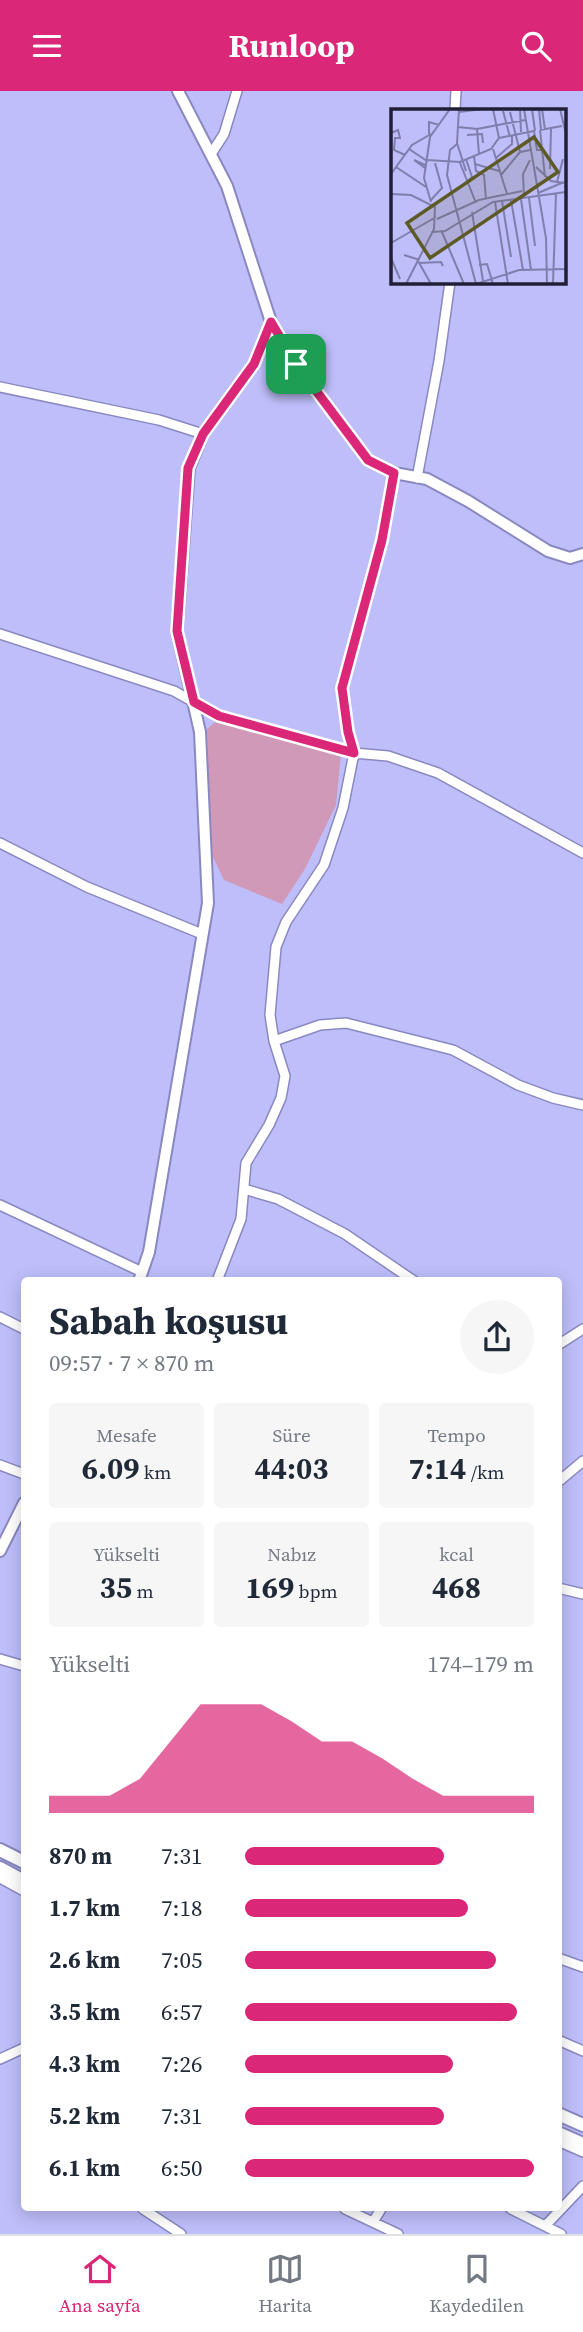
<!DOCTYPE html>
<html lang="tr">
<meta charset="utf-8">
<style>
body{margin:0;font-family:"Source Serif 4",serif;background:#f6f6f7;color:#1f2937;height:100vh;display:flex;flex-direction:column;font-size:26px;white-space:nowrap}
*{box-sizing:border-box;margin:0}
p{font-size:23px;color:#747a83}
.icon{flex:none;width:38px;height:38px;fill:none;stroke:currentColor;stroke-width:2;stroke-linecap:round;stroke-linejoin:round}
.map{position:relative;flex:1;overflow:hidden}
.side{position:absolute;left:21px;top:1186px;width:541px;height:934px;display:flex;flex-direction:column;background:#fff;border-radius:7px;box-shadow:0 4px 18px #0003}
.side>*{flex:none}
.pin{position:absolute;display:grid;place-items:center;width:60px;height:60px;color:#fff;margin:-30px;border-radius:14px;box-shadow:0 4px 10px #0006}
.round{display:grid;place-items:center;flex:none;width:74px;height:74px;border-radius:37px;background:#f6f6f7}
.head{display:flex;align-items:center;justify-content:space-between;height:119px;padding:0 28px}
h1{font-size:38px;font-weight:700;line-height:52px}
.metrics{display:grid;grid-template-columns:repeat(3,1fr);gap:10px;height:119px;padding:7px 28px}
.metrics div{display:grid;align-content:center;border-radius:7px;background:#f6f6f7;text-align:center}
.metrics b{font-size:30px;font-weight:700}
.metrics small{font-size:19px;font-weight:400}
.metrics p{font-size:19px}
.chart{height:196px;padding:14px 28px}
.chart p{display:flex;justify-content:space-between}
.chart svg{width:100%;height:126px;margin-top:7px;fill:#db2777;opacity:.7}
ul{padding:0 28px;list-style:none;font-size:23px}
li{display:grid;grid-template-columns:112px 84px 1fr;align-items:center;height:52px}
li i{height:18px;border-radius:9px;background:#db2777}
header{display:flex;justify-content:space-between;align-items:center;height:91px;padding:0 28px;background:#db2777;color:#fff;font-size:32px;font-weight:700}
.tab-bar{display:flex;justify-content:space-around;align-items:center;height:98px;border-top:2px solid #e0e1e3;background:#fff;font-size:19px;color:#747a83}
.tab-bar a{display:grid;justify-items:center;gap:4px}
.tab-bar .on{color:#db2777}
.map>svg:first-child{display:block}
.green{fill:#d199b8}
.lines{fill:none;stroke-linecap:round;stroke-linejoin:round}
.minor-casing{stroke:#8988c1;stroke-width:12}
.tertiary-casing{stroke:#8988c1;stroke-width:14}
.secondary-casing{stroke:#8988c1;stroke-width:16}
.minor{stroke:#fff;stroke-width:9}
.tertiary{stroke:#fff;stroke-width:10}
.secondary{stroke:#fff;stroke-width:12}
.route-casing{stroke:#fff;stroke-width:14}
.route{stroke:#db2777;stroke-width:9}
.inset-road{fill:none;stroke:#7f7eac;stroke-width:2}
.view{fill:#5e5a26;fill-opacity:0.15;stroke:#5e5a26;stroke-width:3.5}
.inset-edge{fill:none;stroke:#201f36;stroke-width:3.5}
</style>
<header><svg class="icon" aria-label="menu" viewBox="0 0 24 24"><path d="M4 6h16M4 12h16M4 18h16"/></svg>Runloop<svg class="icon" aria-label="search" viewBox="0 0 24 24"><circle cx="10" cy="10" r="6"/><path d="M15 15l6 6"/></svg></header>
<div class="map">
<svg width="583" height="2143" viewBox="0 0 583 2143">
<rect width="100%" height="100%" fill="#bebefb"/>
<path class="green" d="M215,631l126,32 -5,51 -31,64 -23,35 -58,-24 -14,-29 -3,-122z"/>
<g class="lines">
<g class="minor-casing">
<path id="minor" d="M455,19l1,-19
M211,63l13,-20 13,-43
M0,296l159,33 44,14
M417,387l22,-117 11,-79
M0,543l174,57 45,25 135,37 34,3 50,17 145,80
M0,752l87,44 115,47
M274,950l46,-16 26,-2 107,27 65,35 35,13 30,7
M244,1098l34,10 67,35 69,47
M0,1114l142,67
M217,1190l24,-62 5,-56 23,-38 12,-27 4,-22 -11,-35 -4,-26 6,-68 10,-25 38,-57 19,-57 11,-55 -6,-21 -6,-44 40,-148 12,-67
M0,1226l24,12
M558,1254l25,-16
M0,1374l24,9
M558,1391l25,-21
M558,1497l25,6
M0,1568l24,7
M0,1787l24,13
M558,1867l25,9
M558,1949l25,11
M0,1968l24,-11
M558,2050l25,11
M143,2118l38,25
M345,2118l53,25
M511,2118l50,25
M373,2131l8,-13
M545,2135l38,-40"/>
</g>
<g class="tertiary-casing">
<path id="tertiary" d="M178,0l49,95 44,136 25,42 72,96 26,13 33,6 41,22 80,50 22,7 13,-4
M139,1190l10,-29 59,-349 -8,-171 -23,-101 12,-163 14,-34 51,-70 17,-42
M0,1460l24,-48"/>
</g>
<g class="secondary-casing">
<path id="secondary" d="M0,1759l24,12
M0,1777l24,13
M558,2023l25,11
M558,2042l25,11"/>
</g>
<use href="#minor" class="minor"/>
<use href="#tertiary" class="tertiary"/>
<use href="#secondary" class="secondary"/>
</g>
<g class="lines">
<g class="route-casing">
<path id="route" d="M271,231l25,42 72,96 26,13 -12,67 -40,148 6,44 6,21 -135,-37 -25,-14 -17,-71 11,-163 15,-34 51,-70z"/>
</g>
<use href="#route" class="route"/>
</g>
<g transform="translate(391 18)">
<rect width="175" height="175" fill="#bebefb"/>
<path class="inset-road" d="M68,0l-2,34 9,28M102,0l6,29M129,0l1,23M133,0l22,129 1,46M141,0l3,22M148,0l2,21M151,0l3,21M169,0l6,25M112,2l7,26M68,3l24,-3M119,3l10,40 10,-2M67,18l19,2 2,25M86,20l48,-9M149,21l5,47M149,21l22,-4M143,22l3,19h5M0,24l7,-3 2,8h-5l-1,12 11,5M38,25v-12l10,3M76,26l15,-1 1,9M66,35l-7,6 -3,25 29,109M18,40l18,12M102,40l14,45M83,47l2,15 8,4 2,24M105,49l16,-14v-8M75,50l6,18 -5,5M36,51l33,2 31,-13 8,-11 35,-7M69,54l16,40M84,55l24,7M34,56l-11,-5 11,8M5,58l30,20M145,58l15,14 13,2M159,60l1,-40M0,65l21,-29 19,-11M110,66l19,-23M166,73l6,-23M147,84l26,-11M0,85l20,1 24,12 -1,22 -28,55M133,89l-1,-24 7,-14M138,89l6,48M130,90l10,71M120,91l12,70M39,92l12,-13 -7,-25M111,92l9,56M40,93l-7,-24 6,-41 20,-28M104,93l13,82M81,103l11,69M46,110l42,-19 43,-9M42,123l12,-1 48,-29 73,-10M51,123l22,52M0,134l45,-26M13,146l13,4 14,25M0,149l9,21M28,154l22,-1 2,4M88,156l8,-1 6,20M85,175l43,-14 47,-1M162,175l3,-90"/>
<path class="view" d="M143,28l24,35 -128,86 -23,-35z"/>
<rect width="175" height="175" class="inset-edge"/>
</g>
</svg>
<div class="pin" style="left:296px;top:273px;background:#1e9e55"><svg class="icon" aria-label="arrive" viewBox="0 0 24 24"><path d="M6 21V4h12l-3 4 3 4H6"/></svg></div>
<section class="side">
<div class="head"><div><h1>Sabah koşusu</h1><p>09:57 · 7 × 870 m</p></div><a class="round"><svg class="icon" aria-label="share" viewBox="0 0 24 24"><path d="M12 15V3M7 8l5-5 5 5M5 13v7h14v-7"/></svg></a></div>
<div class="metrics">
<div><p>Mesafe</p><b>6.09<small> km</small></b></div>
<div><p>Süre</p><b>44:03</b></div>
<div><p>Tempo</p><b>7:14<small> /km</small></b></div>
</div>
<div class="metrics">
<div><p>Yükselti</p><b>35<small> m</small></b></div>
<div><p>Nabız</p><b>169<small> bpm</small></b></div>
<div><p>kcal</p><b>468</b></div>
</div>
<div class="chart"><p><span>Yükselti</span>174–179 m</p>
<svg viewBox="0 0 160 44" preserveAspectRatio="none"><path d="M0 44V38L10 38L20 38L30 32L40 19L50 6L60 6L70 6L80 12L90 19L100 19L110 25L120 32L130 38L140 38L150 38L160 38V44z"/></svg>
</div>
<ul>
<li><b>870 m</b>7:31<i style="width:69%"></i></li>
<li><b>1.7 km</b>7:18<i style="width:77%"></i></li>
<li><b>2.6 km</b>7:05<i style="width:87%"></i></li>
<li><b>3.5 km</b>6:57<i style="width:94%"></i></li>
<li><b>4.3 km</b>7:26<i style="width:72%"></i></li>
<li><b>5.2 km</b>7:31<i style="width:69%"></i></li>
<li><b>6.1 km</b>6:50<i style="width:100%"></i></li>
</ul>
</section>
</div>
<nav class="tab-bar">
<a class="on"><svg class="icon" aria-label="home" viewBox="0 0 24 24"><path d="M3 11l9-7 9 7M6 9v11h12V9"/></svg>Ana sayfa</a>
<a><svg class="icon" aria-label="map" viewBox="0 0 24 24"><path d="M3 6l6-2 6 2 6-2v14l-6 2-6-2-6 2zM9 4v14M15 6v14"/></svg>Harita</a>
<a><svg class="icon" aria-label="saved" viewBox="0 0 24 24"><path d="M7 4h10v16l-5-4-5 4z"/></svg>Kaydedilen</a>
</nav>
